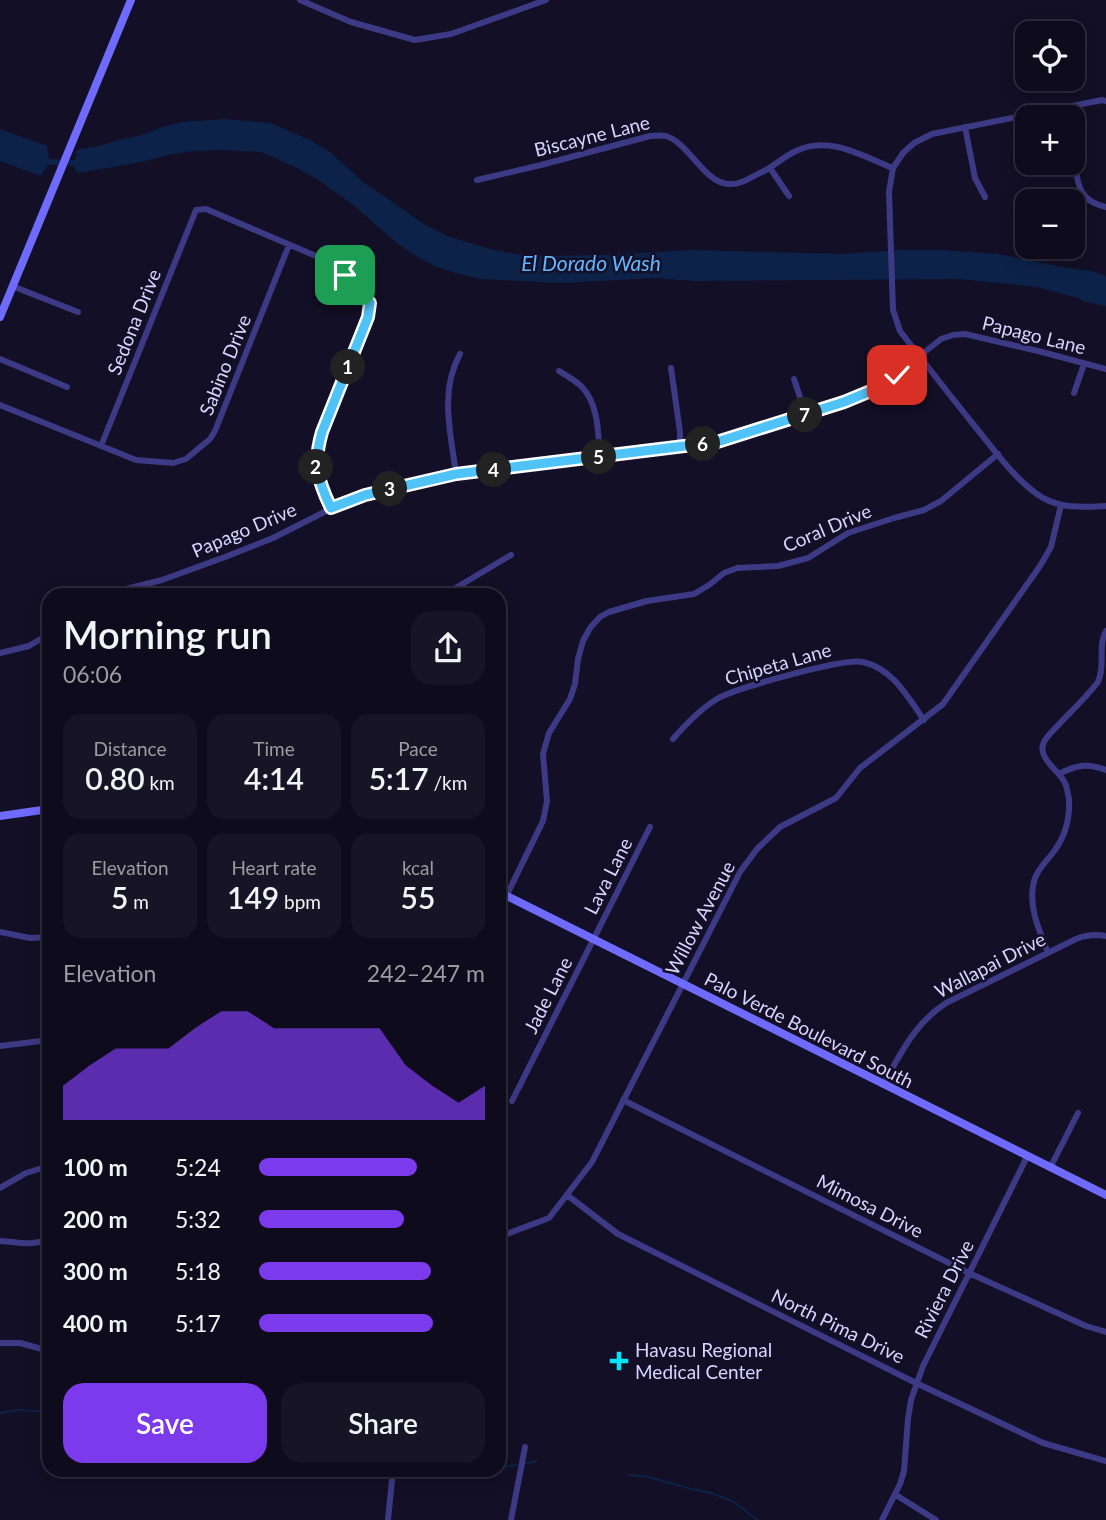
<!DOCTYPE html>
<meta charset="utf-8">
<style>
body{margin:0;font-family:Lato,sans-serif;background:#171425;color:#f1f3f6;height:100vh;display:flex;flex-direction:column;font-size:26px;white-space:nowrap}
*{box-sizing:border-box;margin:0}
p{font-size:23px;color:#9b9ba3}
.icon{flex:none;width:38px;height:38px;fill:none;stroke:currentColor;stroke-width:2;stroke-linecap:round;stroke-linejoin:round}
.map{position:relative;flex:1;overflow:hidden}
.drawer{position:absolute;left:42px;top:588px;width:464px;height:889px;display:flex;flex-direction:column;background:#0e0b1c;border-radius:21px;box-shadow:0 4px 18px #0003,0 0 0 2px #2e2b3b}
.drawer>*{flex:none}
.fabs{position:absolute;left:1015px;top:21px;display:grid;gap:14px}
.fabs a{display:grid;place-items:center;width:70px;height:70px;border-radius:14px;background:#0e0b1c;box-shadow:0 4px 18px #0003,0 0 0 2px #2e2b3b;font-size:35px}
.pin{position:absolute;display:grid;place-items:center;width:60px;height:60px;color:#fff;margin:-30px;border-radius:14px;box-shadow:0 4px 10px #0006}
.km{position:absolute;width:35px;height:35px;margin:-18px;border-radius:50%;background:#222;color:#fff;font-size:19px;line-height:35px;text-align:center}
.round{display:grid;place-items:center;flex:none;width:74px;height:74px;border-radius:21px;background:#171425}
.summary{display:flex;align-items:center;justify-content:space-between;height:119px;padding:0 21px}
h1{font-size:38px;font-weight:600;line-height:52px}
.stats{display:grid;grid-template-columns:repeat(3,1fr);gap:10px;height:119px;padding:7px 21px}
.stats div{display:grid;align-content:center;border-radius:18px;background:#171425;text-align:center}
.stats b{font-size:30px;font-weight:600}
.stats small{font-size:19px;font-weight:400}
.stats p{font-size:19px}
.chart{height:196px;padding:14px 21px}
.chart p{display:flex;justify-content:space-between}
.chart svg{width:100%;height:126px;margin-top:7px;fill:#7c3aed;opacity:.7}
.action{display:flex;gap:14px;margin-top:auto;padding:14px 21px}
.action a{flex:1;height:80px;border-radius:21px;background:#7c3aed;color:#fff;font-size:28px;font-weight:600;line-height:80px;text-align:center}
.action a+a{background:#171425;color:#f1f3f6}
ul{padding:0 21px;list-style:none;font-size:23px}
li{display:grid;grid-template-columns:112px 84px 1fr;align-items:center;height:52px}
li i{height:18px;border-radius:9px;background:#7c3aed}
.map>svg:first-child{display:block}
.water{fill:#0c2248}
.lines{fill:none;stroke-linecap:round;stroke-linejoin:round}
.stream{stroke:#0c2248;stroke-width:2}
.street{stroke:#3d3a85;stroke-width:6}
.secondary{stroke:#6f6bff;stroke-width:8}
.route-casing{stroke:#fff;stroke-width:14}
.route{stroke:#4fc3f7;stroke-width:9}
.poi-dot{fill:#00e5ff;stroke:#130f26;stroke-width:2.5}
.labels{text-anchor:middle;stroke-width:5;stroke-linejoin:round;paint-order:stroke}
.street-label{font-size:19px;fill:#d9d4ff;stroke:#130f26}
.poi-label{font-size:19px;fill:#d9d4ff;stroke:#130f26;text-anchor:start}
.water-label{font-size:21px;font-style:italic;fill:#62b6ff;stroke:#130f26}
</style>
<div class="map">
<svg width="1106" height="1520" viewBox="0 0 1106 1520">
<rect width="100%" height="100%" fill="#130f26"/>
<path class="water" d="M225,119l45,4 42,18 19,12 32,29 64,44 20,10 43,13 25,5 36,2 52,-1 91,-5 146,4 59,-4h43l56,4 64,13 29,4 15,5v30l-21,-4 -7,-4 -41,-11 -79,-8 -265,2 -38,-3 -95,5 -78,-4 -23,-5 -22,-7 -21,-11 -18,-12 -46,-40 -37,-26 -18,-10 -36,-16 -39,-2 -30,1 -25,4 -21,6 -67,12 -3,-1 -2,-6 -26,-1 -7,11 -41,-15v-32l47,17 2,13 26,1 2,-10 21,-4 20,-6 24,-5 20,-8 20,-5z"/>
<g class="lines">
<path class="stream" d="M0,1413l19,-3 30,2
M523,1464l13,-3
M499,1467l18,-2
M630,1475l18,2 44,12 19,4 23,9 23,18"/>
<path class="street" d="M300,0l51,22 64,18 36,-6 95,-34
M1106,101l-4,-1 -170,34 -18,9 -11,10 -10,15 -4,24 4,118 7,21c24,31 48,62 73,93 20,24 43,58 70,74 20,11 41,9 63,8
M965,127l10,51 10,19
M1073,151c5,27 1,49 33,56
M770,168l19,28
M477,180l64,-15 109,-29c5,0 11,-1 16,0 23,7 39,48 63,48 12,1 24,-8 35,-13 11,-6 21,-15 32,-20 33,-16 66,5 97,17
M12,286l66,26
M0,359l67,28
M671,368l9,64v16
M559,371c8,5 17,10 23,16 17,18 16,47 18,70
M794,379l12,36
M1074,393l10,-29
M0,405l136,55 37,3 13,-4 24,-20 5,-8 74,-186
M101,446l95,-236 10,-1 110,47c22,12 38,27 54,47l-2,14 -46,115c-10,33 -6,46 9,76
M456,474c-5,-40 -17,-82 4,-120
M102,595l60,-15 63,-23 48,-19 75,-38 52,-14 56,-12 224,-26 37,-6 30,-8 97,-32 29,-12 23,-15 45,-36 12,-4 12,-1 77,18 64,17
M444,595l67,-40
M0,653l29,-7 20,-12
M673,739c13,-15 27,-30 44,-40 18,-11 127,-41 146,-37 30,7 44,34 61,58
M1059,774c17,-9 28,-11 47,-4
M499,911l44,-90 4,-20 -4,-47 6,-21 21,-34 5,-15 3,-25 5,-18 7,-13 10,-11 9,-5 38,-11 47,-7 15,-9 15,-12 13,-5 41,-2 30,-8 40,-25 46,-15 30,-8 17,-9 57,-47
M0,932l30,6 19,-1
M1048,953c-8,-21 -19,-44 -15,-67 2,-14 11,-22 19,-32 13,-16 18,-35 17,-55 -1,-5 -2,-12 -4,-16 -5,-12 -29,-25 -21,-41 4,-8 12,-14 17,-20 13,-13 26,-26 37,-40 8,-18 -1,-34 8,-51
M0,1046l49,-6
M883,1085c18,-32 31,-61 63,-82l130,-64c10,-4 19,-5 30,-3
M623,1100l346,173 117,53 20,6
M512,1101l138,-274
M1050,1168l28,-55
M0,1188l26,-15 23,-7
M567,1195l51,39 298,149 127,60 63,18
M499,1237l50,-19 43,-56 148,-290 17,-23 23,-22 56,-29 24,-30 83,-64 97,-138 11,-19 10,-42
M0,1241c20,1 28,5 49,-1
M0,1343h20l29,8
M896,1495l40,25
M388,1520l5,-50
M511,1520l14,-73
M882,1520l18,-36 4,-13 4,-52 3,-19 12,-34 104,-209"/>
<path class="secondary" d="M0,317l131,-317
M0,816l49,-7
M499,892l607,303"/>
</g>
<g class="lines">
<g class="route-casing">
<path id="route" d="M345,275l25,28 -2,14 -46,115c-9,31 -5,47 9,76l34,-13 91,-21 261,-32 127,-40 29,-12 24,-15"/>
</g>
<use href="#route" class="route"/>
</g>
<path class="poi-dot" d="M615.5 1350.5h7v7h7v7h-7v7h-7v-7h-7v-7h7z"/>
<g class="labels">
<g class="street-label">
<text transform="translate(592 136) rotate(-14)" y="7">Biscayne Lane</text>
<text transform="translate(134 322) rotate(-68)" y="7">Sedona Drive</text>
<text transform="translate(1034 335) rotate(14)" y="7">Papago Lane</text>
<text transform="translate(225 365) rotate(-68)" y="7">Sabino Drive</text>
<text transform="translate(827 528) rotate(-23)" y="7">Coral Drive</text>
<text transform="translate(244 530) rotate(-23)" y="7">Papago Drive</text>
<text transform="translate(778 664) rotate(-16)" y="7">Chipeta Lane</text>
<text transform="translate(608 876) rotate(-63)" y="7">Lava Lane</text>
<text transform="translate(700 918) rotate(-62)" y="7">Willow Avenue</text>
<text transform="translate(990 965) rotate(-27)" y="7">Wallapai Drive</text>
<text transform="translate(548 995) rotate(-63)" y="7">Jade Lane</text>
<text transform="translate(809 1030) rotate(27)" y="7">Palo Verde Boulevard South</text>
<text transform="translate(870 1206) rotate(27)" y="7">Mimosa Drive</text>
<text transform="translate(944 1289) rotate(-63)" y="7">Riviera Drive</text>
<text transform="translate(838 1326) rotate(26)" y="7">North Pima Drive</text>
</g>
<g class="poi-label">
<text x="635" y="1357">Havasu Regional<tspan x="635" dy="22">Medical Center</tspan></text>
</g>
<g class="water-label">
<text x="591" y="271">El Dorado Wash</text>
</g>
</g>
</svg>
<div class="fabs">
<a><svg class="icon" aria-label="locate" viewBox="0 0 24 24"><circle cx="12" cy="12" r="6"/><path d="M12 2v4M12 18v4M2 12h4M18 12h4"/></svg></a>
<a>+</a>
<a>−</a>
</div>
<div class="pin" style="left:345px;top:275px;background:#1e9e55"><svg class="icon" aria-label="arrive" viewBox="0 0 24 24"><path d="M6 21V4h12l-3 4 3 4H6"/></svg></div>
<div class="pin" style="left:897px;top:375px;background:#d93025"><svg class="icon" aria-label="check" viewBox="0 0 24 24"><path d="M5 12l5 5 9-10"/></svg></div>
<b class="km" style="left:348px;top:367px">1</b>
<b class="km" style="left:316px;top:467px">2</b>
<b class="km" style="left:390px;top:489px">3</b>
<b class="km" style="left:494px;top:470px">4</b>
<b class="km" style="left:599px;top:457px">5</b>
<b class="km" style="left:703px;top:444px">6</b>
<b class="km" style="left:805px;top:415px">7</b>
<section class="drawer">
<div class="summary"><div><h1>Morning run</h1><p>06:06</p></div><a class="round"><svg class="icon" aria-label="share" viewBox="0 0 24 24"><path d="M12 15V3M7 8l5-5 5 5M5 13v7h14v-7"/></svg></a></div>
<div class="stats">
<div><p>Distance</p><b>0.80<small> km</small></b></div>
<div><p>Time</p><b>4:14</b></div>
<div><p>Pace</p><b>5:17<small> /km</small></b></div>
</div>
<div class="stats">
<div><p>Elevation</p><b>5<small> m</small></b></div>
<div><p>Heart rate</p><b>149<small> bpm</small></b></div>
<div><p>kcal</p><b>55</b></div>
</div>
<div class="chart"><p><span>Elevation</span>242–247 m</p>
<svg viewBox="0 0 160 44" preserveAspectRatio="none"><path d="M0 44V32L10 25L20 19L30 19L40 19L50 12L60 6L70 6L80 12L90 12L100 12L110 12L120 12L130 25L140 32L150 38L160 32V44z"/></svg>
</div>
<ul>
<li><b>100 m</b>5:24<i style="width:70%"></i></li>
<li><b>200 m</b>5:32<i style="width:64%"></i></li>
<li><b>300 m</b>5:18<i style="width:76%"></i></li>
<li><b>400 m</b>5:17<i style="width:77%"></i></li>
</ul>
<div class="action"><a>Save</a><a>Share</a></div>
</section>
</div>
